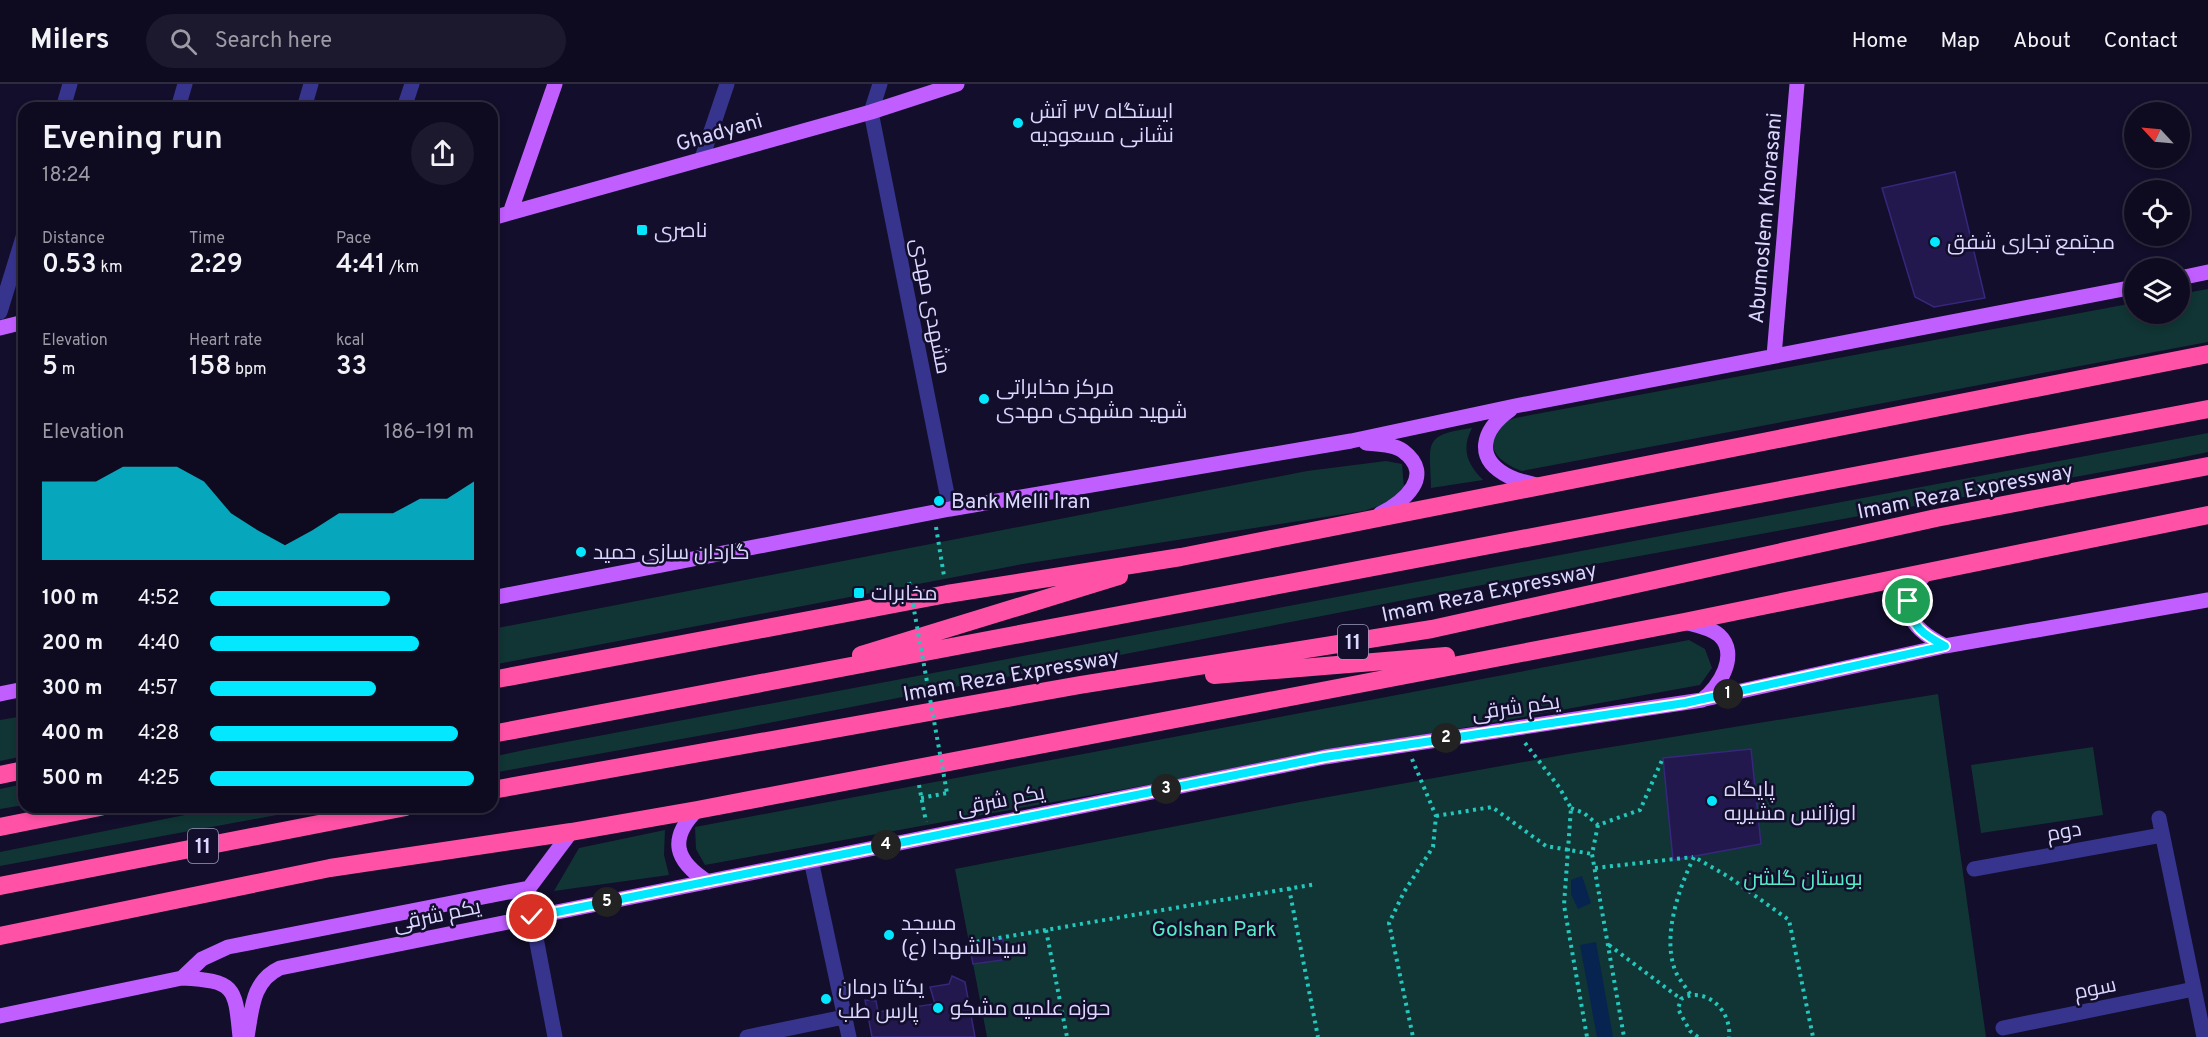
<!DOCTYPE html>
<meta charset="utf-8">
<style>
body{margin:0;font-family:Overpass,Cairo,sans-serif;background:#1c182d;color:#f1f3f6;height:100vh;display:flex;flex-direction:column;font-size:22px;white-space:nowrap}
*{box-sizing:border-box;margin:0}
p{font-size:20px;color:#9b9aa5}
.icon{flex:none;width:33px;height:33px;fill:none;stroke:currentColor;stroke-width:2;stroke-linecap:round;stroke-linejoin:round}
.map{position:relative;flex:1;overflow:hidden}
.sheet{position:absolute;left:18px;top:18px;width:480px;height:711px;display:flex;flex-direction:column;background:#0e0a20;border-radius:18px;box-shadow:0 3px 9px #0003,0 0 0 2px #2e2b3e}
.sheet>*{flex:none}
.needle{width:39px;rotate:296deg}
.fabs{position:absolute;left:2124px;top:18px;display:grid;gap:12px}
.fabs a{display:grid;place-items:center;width:66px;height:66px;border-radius:50%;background:#0e0a20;box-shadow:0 3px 9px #0003,0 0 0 2px #2e2b3e;font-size:30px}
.pin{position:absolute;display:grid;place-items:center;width:51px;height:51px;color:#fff;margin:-26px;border:3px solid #fff;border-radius:50%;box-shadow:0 2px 6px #0007}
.km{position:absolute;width:30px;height:30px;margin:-15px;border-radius:50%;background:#222;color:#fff;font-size:16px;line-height:30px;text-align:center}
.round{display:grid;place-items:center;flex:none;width:63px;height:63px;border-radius:32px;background:#1c182d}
.overview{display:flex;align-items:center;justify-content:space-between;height:102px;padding:0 24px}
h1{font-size:33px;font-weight:600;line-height:45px}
.metrics{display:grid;grid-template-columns:repeat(3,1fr);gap:9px;height:102px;padding:6px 24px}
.metrics div{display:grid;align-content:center}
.metrics b{font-size:26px;font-weight:600}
.metrics small{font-size:16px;font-weight:400}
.metrics p{font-size:16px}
.chart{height:168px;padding:12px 24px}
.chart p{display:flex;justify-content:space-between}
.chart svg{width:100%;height:108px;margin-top:6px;fill:#03e8ff;opacity:.7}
ul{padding:0 24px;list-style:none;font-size:20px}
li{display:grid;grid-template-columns:96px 72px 1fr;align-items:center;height:45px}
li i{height:15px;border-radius:8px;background:#03e8ff}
header{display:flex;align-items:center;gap:36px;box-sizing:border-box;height:84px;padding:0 30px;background:#0e0a20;border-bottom:2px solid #2e2b3e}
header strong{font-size:28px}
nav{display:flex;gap:33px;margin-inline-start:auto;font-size:21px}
.search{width:420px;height:54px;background:#1c182d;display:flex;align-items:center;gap:15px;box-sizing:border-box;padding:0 21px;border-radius:33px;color:#9b9aa5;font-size:22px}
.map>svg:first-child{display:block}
.green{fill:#103534}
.water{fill:#072350}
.building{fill:#22184e;stroke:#37277c;stroke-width:1.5}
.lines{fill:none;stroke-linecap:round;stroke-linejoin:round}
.path{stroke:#23c7bc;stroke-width:4;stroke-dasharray:3 4.5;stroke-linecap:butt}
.minor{stroke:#37348e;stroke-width:15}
.major{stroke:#c15eff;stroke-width:15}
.highway{stroke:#ff52a7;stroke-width:18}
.path-bridge{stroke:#23c7bc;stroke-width:4;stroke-dasharray:3 4.5;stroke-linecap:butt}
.route-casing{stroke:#fff;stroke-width:12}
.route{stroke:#03e8ff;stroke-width:8}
.poi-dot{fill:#03e8ff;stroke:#120e2b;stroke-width:2}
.labels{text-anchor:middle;stroke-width:5;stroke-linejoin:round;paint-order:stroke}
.shield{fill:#120e2b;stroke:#9f9bbf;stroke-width:1.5}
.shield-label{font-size:20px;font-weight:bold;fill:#dbd7ff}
.poi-label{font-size:21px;fill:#dbd7ff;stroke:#120e2b;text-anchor:start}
.street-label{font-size:21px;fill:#dbd7ff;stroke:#120e2b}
.park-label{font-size:21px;fill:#56ecc5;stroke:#120e2b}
</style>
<header>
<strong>Milers</strong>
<div class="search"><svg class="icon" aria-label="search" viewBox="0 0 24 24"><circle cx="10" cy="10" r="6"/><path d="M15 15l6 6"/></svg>Search here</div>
<nav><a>Home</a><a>Map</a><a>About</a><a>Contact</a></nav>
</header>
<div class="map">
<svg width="2208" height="953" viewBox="0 0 2208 953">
<rect width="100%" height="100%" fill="#120e2b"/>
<path class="green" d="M2208,205v53l-686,129c-12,-4 -32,-15 -29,-31 2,-6 7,-12 10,-18l12,-4 619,-115v11h46v-20z
M1472,344c-11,21 -5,36 11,52l-52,8c-1,-46 -9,-53 41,-60z
M2208,349v19l-29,6 -650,118 -792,153 -245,44v-16l37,-8z
M1386,377l16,3 2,24 -11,13 -29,10 -341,53 -531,101v-36l815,-158z
M1689,556l16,9 7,19 -12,17 -995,180 -9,-16 -1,-22z
M1938,610l48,343h-999l-32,-168 345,-67 268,-48z
M24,632v40l-24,5v-41z
M2093,663l10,68 -122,18 -10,-68z
M24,700v21l-24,4v-20z
M225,723h95l-320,59v-14z
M665,746l-1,25 5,20 -115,16 25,-43z"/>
<path class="water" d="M1582,792l9,27 -13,6 -7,-15v-14z
M1596,858l17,95h-16l-17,-92z"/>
<path class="building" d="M1955,88l30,126 -51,9 -19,-10 -33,-109z
M1751,665l10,95 -88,16 -10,-102z
M1002,854l8,21 -37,5 -4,-21z
M952,892l13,6 10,55h-103l-7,-37 11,1 2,11 57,-8 -5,-17 19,-3z"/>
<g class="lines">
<path class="path" d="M936,443l8,49
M1525,659l34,44 12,21 -7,97 23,132
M1412,675l24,57 -3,31 -29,45 -15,31 24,114
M919,701l7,37
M921,714l26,-5
M1571,724l13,5 14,12 42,-15 23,-52
M1436,732l56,-9 54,39 46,8
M1598,741l-6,29 32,183
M1595,784l98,-11
M1289,804l29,149
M1046,846l21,107
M969,859l347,-59
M1609,861l72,54
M1690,910c-5,-8 -12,-16 -15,-24 -13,-35 4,-82 19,-113l35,20 60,43 24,117
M1698,953l-8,-6 -12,-22 3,-10c25,-14 51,12 48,38"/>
<path class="minor" d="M880,0l-9,28 79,397
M63,24l7,-24
M178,24l7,-24
M304,24l7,-24
M404,24l8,-24
M702,74l25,-74
M0,228l24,-78
M2159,734l45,219
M811,776l38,177
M1974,785l188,-34
M532,833l23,120
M2003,944l191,-39
M747,953l97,-20"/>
<path class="major" d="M510,129l45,-129
M492,134l379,-106 86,-28
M2180,194l28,-6
M0,244l24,-6
M1774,272l23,-272
M1510,326c-28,20 -37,49 0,67 8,4 18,6 27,8
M1366,359c11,1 28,1 37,8 33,25 0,51 -23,63
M1927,488c-32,34 -19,55 18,74
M492,514l458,-89 401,-68 164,-35 619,-119
M0,610l24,-5
M1705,615l240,-53 263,-46
M697,726c-29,29 -22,51 11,72
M182,894l20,-19 26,-12 301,-59 42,-56
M0,932l182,-38c54,3 53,9 58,59
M247,953c5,-28 5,-56 33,-69l1045,-211 377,-57c17,-12 38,-46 17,-65 -10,-8 -24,-10 -35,-13"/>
<path class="highway" d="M861,571l258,-79
M1214,591l232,-19
M492,596l455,-86 234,-37 1027,-203
M492,650l1716,-325
M0,691l24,-5
M492,706l588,-105 352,-56 504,-111 272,-52
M0,743l100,-20
M0,802l406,-79
M0,852l330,-68 241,-36 126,-22 987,-188 524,-107"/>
<path class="path-bridge" d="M909,498l38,211"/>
</g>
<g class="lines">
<g class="route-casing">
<path id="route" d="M532,833l793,-160 360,-54 260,-57c-21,-11 -35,-20 -37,-45"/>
</g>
<use href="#route" class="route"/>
</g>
<g class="poi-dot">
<circle cx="1018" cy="39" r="6"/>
<rect x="636" y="140" width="12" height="12" rx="3"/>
<circle cx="1935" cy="158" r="6"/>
<circle cx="984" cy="315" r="6"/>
<circle cx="939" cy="417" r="6"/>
<circle cx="581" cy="468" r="6"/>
<rect x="853" y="503" width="12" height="12" rx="3"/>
<circle cx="1712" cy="717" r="6"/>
<circle cx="889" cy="851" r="6"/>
<circle cx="826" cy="915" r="6"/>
<circle cx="938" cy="924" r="6"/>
</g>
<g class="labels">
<g class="shield">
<rect x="1338" y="541" width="30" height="34" rx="4.5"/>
<rect x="188" y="745" width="30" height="34" rx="4.5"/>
</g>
<g class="shield-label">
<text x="1353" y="565">11</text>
<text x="203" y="769">11</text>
</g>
<g class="poi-label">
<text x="1030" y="34">ایستگاه ۳۷ آتش<tspan x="1030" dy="24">نشانی مسعودیه</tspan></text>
<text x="654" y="153">ناصری</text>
<text x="1947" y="165">مجتمع تجاری شفق</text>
<text x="996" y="310">مرکز مخابراتی<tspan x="996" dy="24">شهید مشهدی مهدی</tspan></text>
<text x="951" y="424">Bank Melli Iran</text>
<text x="593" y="475">گاردان سازی حمید</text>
<text x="871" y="516">مخابرات</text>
<text x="1724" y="712">پایگاه<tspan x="1724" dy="24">اورژانس مشیریه</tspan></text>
<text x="901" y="846">مسجد<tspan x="901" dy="24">سیدالشهدا (ع)</tspan></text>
<text x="838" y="910">یکتا درمان<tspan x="838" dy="24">پارس طب</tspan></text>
<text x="950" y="931">حوزه علمیه مشکو</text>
</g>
<g class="street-label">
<text transform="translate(719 48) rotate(-16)" y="7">Ghadyani</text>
<text transform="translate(1765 134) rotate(-85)" y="7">Abumoslem Khorasani</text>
<text transform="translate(931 222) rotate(79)" y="7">مشهدی مهدی</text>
<text transform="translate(1965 407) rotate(-11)" y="7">Imam Reza Expressway</text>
<text transform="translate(1489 508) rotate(-12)" y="7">Imam Reza Expressway</text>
<text transform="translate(1011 591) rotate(-10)" y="7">Imam Reza Expressway</text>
<text transform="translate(1516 623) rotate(-8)" y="7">یکم شرقی</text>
<text transform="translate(1001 716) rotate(-11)" y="7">یکم شرقی</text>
<text transform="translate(2064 747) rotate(-10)" y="7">دوم</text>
<text transform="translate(437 831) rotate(-12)" y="7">یکم شرقی</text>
<text transform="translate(2095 904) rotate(-11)" y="7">سوم</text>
</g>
<g class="park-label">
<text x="1803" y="801">بوستان گلشن</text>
<text x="1214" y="852">Golshan Park</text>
</g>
</g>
</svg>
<div class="fabs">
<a><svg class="needle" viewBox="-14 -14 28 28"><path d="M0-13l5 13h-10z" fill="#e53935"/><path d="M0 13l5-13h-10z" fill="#9b9aa5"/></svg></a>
<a><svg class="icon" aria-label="locate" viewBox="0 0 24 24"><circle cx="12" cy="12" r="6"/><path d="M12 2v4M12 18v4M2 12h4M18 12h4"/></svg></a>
<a><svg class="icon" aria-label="layers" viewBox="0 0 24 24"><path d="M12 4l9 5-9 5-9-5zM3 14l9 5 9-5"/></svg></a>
</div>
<div class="pin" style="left:1908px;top:517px;background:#1e9e55"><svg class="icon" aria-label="arrive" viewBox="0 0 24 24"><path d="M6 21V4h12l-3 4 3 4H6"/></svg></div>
<div class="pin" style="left:532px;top:833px;background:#d93025"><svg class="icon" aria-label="check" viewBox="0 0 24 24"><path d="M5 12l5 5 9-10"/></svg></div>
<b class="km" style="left:1728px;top:610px">1</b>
<b class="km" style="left:1446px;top:654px">2</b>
<b class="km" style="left:1166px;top:705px">3</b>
<b class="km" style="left:886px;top:761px">4</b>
<b class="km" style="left:607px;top:818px">5</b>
<section class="sheet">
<div class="overview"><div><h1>Evening run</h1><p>18:24</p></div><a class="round"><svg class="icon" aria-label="share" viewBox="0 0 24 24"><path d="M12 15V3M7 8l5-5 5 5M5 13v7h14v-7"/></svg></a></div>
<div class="metrics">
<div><p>Distance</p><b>0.53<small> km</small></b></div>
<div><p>Time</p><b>2:29</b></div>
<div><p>Pace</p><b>4:41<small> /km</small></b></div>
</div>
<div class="metrics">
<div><p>Elevation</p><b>5<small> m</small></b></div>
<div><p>Heart rate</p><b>158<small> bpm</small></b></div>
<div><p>kcal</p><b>33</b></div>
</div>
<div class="chart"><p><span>Elevation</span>186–191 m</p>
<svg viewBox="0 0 160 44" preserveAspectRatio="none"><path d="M0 44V12L10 12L20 12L30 6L40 6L50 6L60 12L70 25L80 32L90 38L100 32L110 25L120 25L130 25L140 19L150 19L160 12V44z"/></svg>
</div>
<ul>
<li><b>100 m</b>4:52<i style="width:68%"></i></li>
<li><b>200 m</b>4:40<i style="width:79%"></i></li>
<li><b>300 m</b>4:57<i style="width:63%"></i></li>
<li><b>400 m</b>4:28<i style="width:94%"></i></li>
<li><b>500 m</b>4:25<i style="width:100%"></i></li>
</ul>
</section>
</div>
